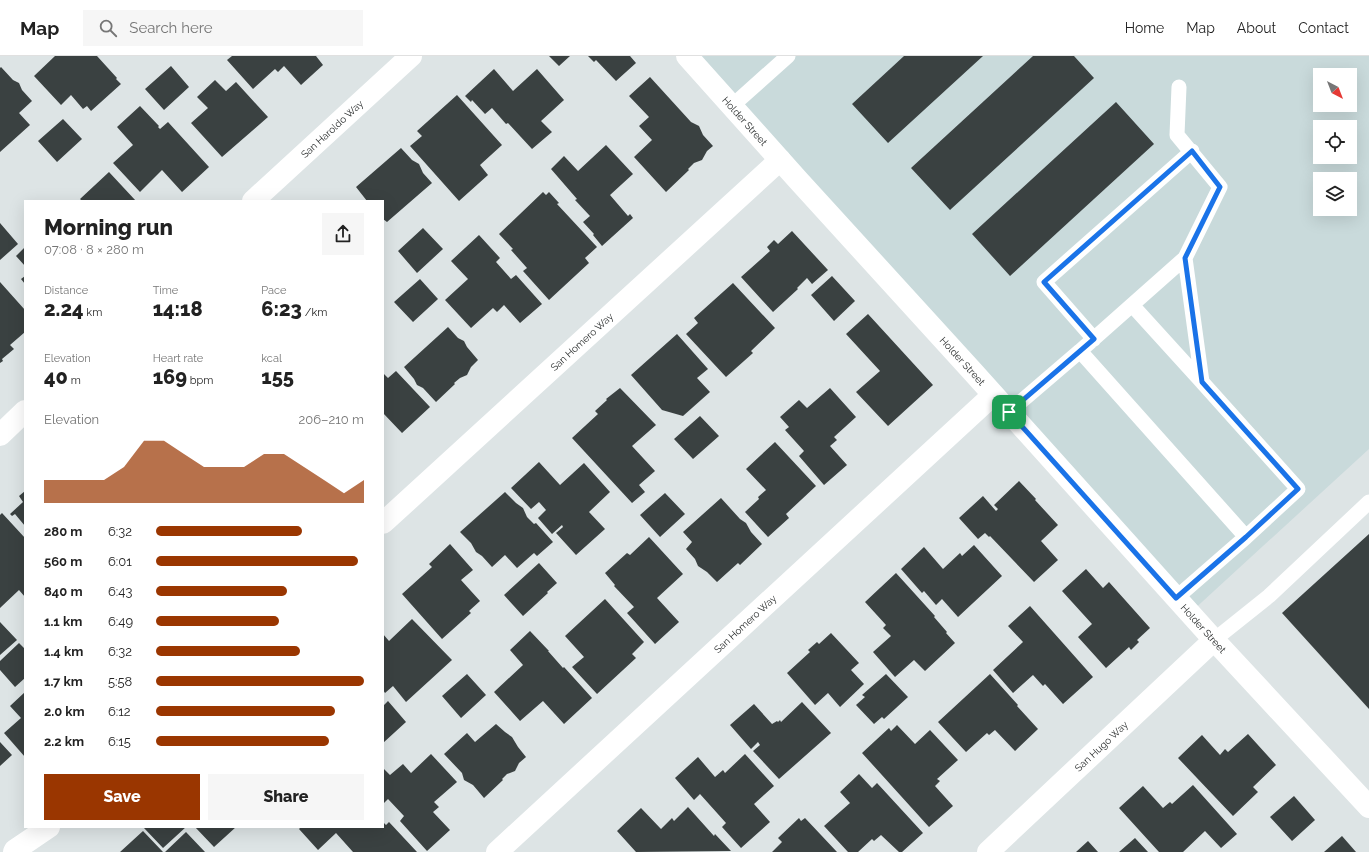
<!DOCTYPE html>
<meta charset="utf-8">
<style>
body{margin:0;font-family:Raleway,sans-serif;background:#f6f6f6;color:#222;height:100vh;display:flex;flex-direction:column;font-size:15px;white-space:nowrap}
*{box-sizing:border-box;margin:0}
p{font-size:13px;color:#767676}
.icon{flex:none;width:22px;height:22px;fill:none;stroke:currentColor;stroke-width:2;stroke-linecap:round;stroke-linejoin:round}
.map{position:relative;flex:1;overflow:hidden}
.sheet{position:absolute;left:24px;top:144px;width:360px;height:628px;display:flex;flex-direction:column;background:#fff;border-radius:0px;box-shadow:0 4px 16px #0002}
.sheet>*{flex:none}
.needle{width:26px;rotate:138deg}
.fabs{position:absolute;left:1313px;top:12px;display:grid;gap:8px}
.fabs a{display:grid;place-items:center;width:44px;height:44px;border-radius:0px;background:#fff;box-shadow:0 4px 16px #0002;font-size:20px}
.pin{position:absolute;display:grid;place-items:center;width:34px;height:34px;color:#fff;margin:-17px;border-radius:8px;box-shadow:0 2px 6px #0006}
.round{display:grid;place-items:center;flex:none;width:42px;height:42px;border-radius:0px;background:#f6f6f6}
.headline{display:flex;align-items:center;justify-content:space-between;height:68px;padding:0 20px}
h1{font-size:22px;font-weight:800;line-height:30px}
.stats{display:grid;grid-template-columns:repeat(3,1fr);gap:6px;height:68px;padding:4px 20px}
.stats div{display:grid;align-content:center}
.stats b{font-size:20px;font-weight:800}
.stats small{font-size:11px;font-weight:400}
.stats p{font-size:11px}
.chart{height:112px;padding:8px 20px}
.chart p{display:flex;justify-content:space-between}
.chart svg{width:100%;height:72px;margin-top:4px;fill:#9a3600;opacity:.7}
.primary-button{display:flex;gap:8px;margin-top:auto;padding:8px 20px}
.primary-button a{flex:1;height:46px;border-radius:0px;background:#9a3600;color:#fff;font-size:16px;font-weight:800;line-height:46px;text-align:center}
.primary-button a+a{background:#f6f6f6;color:#222}
ul{padding:0 20px;list-style:none;font-size:13px}
li{display:grid;grid-template-columns:64px 48px 1fr;align-items:center;height:30px}
li i{height:10px;border-radius:5px;background:#9a3600}
header{display:flex;align-items:center;gap:24px;box-sizing:border-box;height:56px;padding:0 20px;background:#fff;border-bottom:1px solid #e0e0e0}
header strong{font-size:19px}
nav{display:flex;gap:22px;margin-inline-start:auto;font-size:14px}
.search{width:280px;height:36px;background:#f6f6f6;display:flex;align-items:center;gap:10px;box-sizing:border-box;padding:0 14px;border-radius:0px;color:#767676;font-size:15px}
.map>svg:first-child{display:block}
.built{fill:#c9dadb;fill-rule:evenodd}
.building{fill:#3a4141}
.lines{fill:none;stroke-linecap:round;stroke-linejoin:round}
.service{stroke:#fff;stroke-width:15}
.minor{stroke:#fff;stroke-width:22}
.tertiary{stroke:#fff;stroke-width:22}
.route-casing{stroke:#fff;stroke-width:8}
.route{stroke:#1a73e8;stroke-width:5}
.labels{text-anchor:middle;stroke-width:4;stroke-linejoin:round;paint-order:stroke}
.street-label{font-size:10px;fill:#2a2d2d;stroke:#eaf2f2}
</style>
<header>
<strong>Map</strong>
<div class="search"><svg class="icon" aria-label="search" viewBox="0 0 24 24"><circle cx="10" cy="10" r="6"/><path d="M15 15l6 6"/></svg>Search here</div>
<nav><a>Home</a><a>Map</a><a>About</a><a>Contact</a></nav>
</header>
<div class="map">
<svg width="1369" height="796" viewBox="0 0 1369 796">
<rect width="100%" height="100%" fill="#dde4e5"/>
<path class="built" d="M687,0h682v393l-179,164zM1320,19h30v30h-30zM1320,71h30v30h-30zM1320,123h30v30h-30z"/>
<path class="building" d="M55,0h42l20,22 -1,1 5,5 -30,27 -4,-5 -4,3 -12,-14 -10,10 -27,-29z
M232,0h84l7,9 -22,20 -17,-19 -6,6 -3,-3 -22,20 -26,-29z
M549,0h21l-11,10z
M588,0h42l6,7 -20,18 -20,-21 -2,2z
M904,0h79l-95,87 -36,-39z
M1033,0h41l20,22 -144,132 -39,-42z
M171,10l18,21 -25,23 -19,-21z
M1,11l12,13 6,3 3,7 10,11 -13,12 11,12 -30,27v-84z
M494,13l19,22 24,-22 27,31 -23,21 11,11 -20,17 -24,-26 -2,1 -14,-16 -7,6 -13,-14 -1,2 -6,-6z
M650,21l41,45 8,4 4,9 10,11 -6,5 -5,9 -8,3 -6,6 1,1 -23,22 -32,-35 18,-17 -13,-14 10,-9 -20,-21z
M215,24l11,11 10,-9 32,35 -46,40 -31,-34 17,-15 -11,-11z
M457,39l45,50 -22,20 8,10 -29,26 -49,-55 12,-10 -5,-5z
M1116,46l38,42 -144,132 -38,-42z
M140,50l19,20 -1,1 2,2 8,-7 41,45 -27,25 -20,-22 -22,22 -27,-29 20,-18 -16,-18z
M63,63l19,20 -25,23 -19,-21z
M606,89l27,29 -23,21 18,21 2,-2 3,4 -31,28 -9,-11 1,-1 -11,-12 7,-6 -15,-16 2,-1 -26,-30 13,-13 14,15z
M401,92l11,12 7,4 4,9 9,10 -45,39 -4,-3v-18h-16l-11,-14z
M109,116l27,29h-54l-2,-2z
M543,136l3,3 3,-3 10,11 -2,1 40,43 -12,11 4,5 -40,37 -26,-29 4,-3 -16,-18 2,-1 -14,-15z
M0,167l18,21 -18,16z
M423,172l20,21 -26,24 -19,-22z
M792,175l36,39 -16,14 -5,-6 -10,10 1,1 -25,23 -32,-35 29,-26 -3,-4 7,-7 4,4z
M479,179l21,23 -4,4 15,17 5,-4 26,29 -22,19 -16,-18 -7,7 -4,-4 -22,20 -26,-28 23,-21 -17,-18z
M25,191v19l-9,-10z
M25,220v8l-4,-5z
M832,220l23,25 -21,20 -23,-26z
M420,223l18,20 -25,23 -19,-20z
M0,226l25,28v22l-15,13 4,4 -12,10 1,2 -3,2z
M733,227l42,45 -24,23 2,2 -27,24 -40,-43 12,-11 -4,-5z
M868,258l65,71 -45,41 -32,-34 24,-21 -34,-37z
M448,271l10,11 6,3 3,6 11,13 -7,7 -4,8 -7,3 -6,5 1,1 -19,18 -13,-14 -6,-3 -3,-6 -10,-12z
M677,278l31,35 -11,9 13,14 -27,24 -21,-6 -31,-35z
M396,315l34,36 -28,26 -19,-20v-40l5,5z
M620,332l36,37 -24,21 23,25 -16,14 6,7 -13,11 -60,-65 26,-24 -3,-3 12,-11 -1,-1z
M830,332l26,29 -22,20 3,3 -7,6 17,19 -23,20 -25,-29 5,-5 -19,-21 4,-3 -9,-10 19,-17 8,8z
M700,360l19,20 -26,23 -19,-20z
M775,386l41,44 -30,28 3,4 -21,19 -23,-25 14,-13 -1,-2 8,-7 -20,-21z
M539,406l21,23 24,-22 26,29 -21,20 16,17 -29,26 -20,-22 7,-6 -1,-2 -10,9 -14,-16 8,-8 -7,-8 -8,7 -20,-21z
M1019,425l17,18 -1,1 23,25 -17,16 17,19 -24,22 -44,-46 -1,1 -4,-4 -7,6 -19,-21 24,-22 13,15 2,-2 -4,-4z
M25,435v35l-10,-12 -3,2 -2,-2 13,-12 -4,-6z
M505,436l11,11 7,5 4,9 7,7 2,-1 17,19 -16,14 -3,-3 -17,15 -12,-13 -13,12 -10,-11 -6,-4 -5,-9 -11,-11z
M665,437l20,21 -25,23 -20,-22z
M721,442l19,21 6,4 5,9 11,12 -22,21 -2,-2 -21,19 -10,-10 -9,-6 -3,-7 -9,-10 6,-7 -9,-10z
M2,457l23,25v59l-6,-7 -19,18v-93z
M1369,478v175l-87,-96z
M649,481l34,37 -26,24 22,24 -24,22 -28,-31 7,-6 -20,-21 1,-1 -10,-12 22,-20 3,2z
M450,488l23,26 -12,10 19,21 -11,10 2,2 -29,26 -40,-45 30,-27 -3,-3z
M974,489l28,31 -44,41 -16,-18 -6,6 -12,-14 -2,2 -21,-24 23,-22 19,22 17,-16 2,3z
M539,507l18,20 -10,9 1,1 -25,23 -19,-21z
M1086,513l17,19 6,-6 41,46 -13,12 2,2 -8,8 -2,-3 -23,21 -28,-31 14,-13 -30,-33z
M896,517l39,43 -1,1 13,15 -1,1 9,10 -30,28 -11,-11 -19,17 -22,-25 18,-16 -8,-8 3,-3 -21,-23z
M605,543l39,43 -12,12 4,4 -39,36 -25,-27 12,-10 -19,-21z
M1030,550l63,71 -30,27 -18,-20 -2,2 -10,-11 -20,18 -20,-23 30,-28 -15,-16z
M412,563l40,41 -46,42 -13,-16 -8,7 -2,-3v-56l6,7z
M0,566l17,18 -17,15z
M530,575l19,20h-1l15,17 1,-1 28,31 -28,26 -21,-23 -23,20 -26,-29 29,-27 -13,-15z
M831,577l28,30 -8,7 13,14 -24,23 -12,-14 -13,12 -28,-32 23,-21 -2,-2 9,-8 2,2z
M19,587l6,6v29l-10,9 -15,-17v-9z
M467,618l19,21 -25,23 -19,-22z
M886,618l22,23 -24,22 -2,-2 -8,7 -18,-19 9,-8 -3,-2z
M990,618l28,31 -1,1 21,23 -23,22 -20,-21 -6,5 -2,-2 -21,19 -28,-30z
M25,636v65l-21,-24 17,-15 -11,-12z
M388,645l18,21 -23,21v-37z
M802,646l29,31 -52,46 -26,-28 7,-6 -2,-3 -7,7 -21,-24 24,-21 18,20 5,-3 1,1 2,-2 1,2z
M496,668l9,8 7,5 6,10 8,10 -7,6 -4,8 -8,3 -5,5 1,1 -19,18 -11,-13 -9,-5 -2,-7 -18,-19 23,-21 8,9z
M897,669l18,19 15,-14 28,30 -21,19 3,2 -5,5 18,20 -24,21 -67,-74 27,-25 2,3z
M1248,678l28,31 -23,22 5,5 -25,24 -55,-58 24,-23 18,20 5,-6 3,3z
M0,686l12,13 -12,11z
M431,698l26,28 -23,20 5,5 -6,5 17,18 -23,21 -27,-30 4,-5 -16,-17 -4,4 -1,-1v-34l7,7 13,-11 8,9z
M745,698l29,32 -20,18 16,18 -29,26 -19,-21 4,-4 -26,-29 -6,6 -19,-22 23,-21 17,20 8,-7 2,3z
M859,718l13,14 5,-5 46,50 -21,19h-3l-18,-17 -7,6 -2,-2 -14,13h-10l-24,-26 26,-23 -10,-11z
M1193,729l44,49 -16,14 -16,-17 -22,21h-24l-40,-44 24,-22 20,22 7,-6 2,2z
M1294,740l21,24 -23,21 -22,-24z
M688,751l26,29 1,-2 16,17 -95,1 -19,-21 24,-23 20,21 11,-11 2,3z
M799,762l2,3 4,-3 32,34h-65l10,-10 -4,-4z
M383,766l3,3 3,-3 28,30h-64l-17,-19 -18,17 -19,-21 2,-2h82z
M145,771h41l-23,21 -19,-20z
M195,771h41l-22,20z
M143,775l20,21h-43z
M186,776l19,20h-40z
M1342,780l14,16h-32z
M1135,782l13,14h-29z
M1088,785l10,11h-22z"/>
<g class="lines">
<path class="service" d="M732,50l56,-50
M1185,202l17,124 96,107 -52,48
M1132,249l70,77
M1094,283l-50,-57 148,-131
M1080,295l105,-93 35,-71 -43,-52 2,-48
M1009,356l71,-61 166,186 -70,61
M1214,584l55,-44 100,-94"/>
<g class="minor">
<path id="s1" d="M253,145l158,-145"/>
<path d="M0,379l25,-24"/>
<path id="s2" d="M383,467l397,-363"/>
<path d="M14,796l1,-2 34,-23"/>
<path id="s3" d="M497,796l496,-457"/>
<path id="s4" d="M988,796l226,-212"/>
</g>
<path class="tertiary" id="s5" d="M687,0l111,124 175,192 241,268 155,167"/>
</g>
<g class="lines">
<g class="route-casing">
<path id="route" d="M1192,95l28,36 -35,71 17,124 96,107 -52,48 -70,61 -167,-186 85,-73 -50,-57z"/>
</g>
<use href="#route" class="route"/>
</g>
<g class="labels">
<g class="street-label">
<text dy="4" stroke="none"><textPath href="#s5" startOffset="87">Holder Street</textPath></text>
<text dy="4" stroke="none"><textPath href="#s1" startOffset="107">San Haroldo Way</textPath></text>
<text dy="4" stroke="none"><textPath href="#s2" startOffset="269">San Homero Way</textPath></text>
<text dy="4" stroke="none"><textPath href="#s5" startOffset="411">Holder Street</textPath></text>
<text dy="4" stroke="none"><textPath href="#s3" startOffset="337">San Homero Way</textPath></text>
<text dy="4" stroke="none"><textPath href="#s5" startOffset="771">Holder Street</textPath></text>
<text dy="4" stroke="none"><textPath href="#s4" startOffset="155">San Hugo Way</textPath></text>
</g>
</g>
</svg>
<div class="fabs">
<a><svg class="needle" viewBox="-14 -14 28 28"><path d="M0-13l5 13h-10z" fill="#e53935"/><path d="M0 13l5-13h-10z" fill="#767676"/></svg></a>
<a><svg class="icon" aria-label="locate" viewBox="0 0 24 24"><circle cx="12" cy="12" r="6"/><path d="M12 2v4M12 18v4M2 12h4M18 12h4"/></svg></a>
<a><svg class="icon" aria-label="layers" viewBox="0 0 24 24"><path d="M12 4l9 5-9 5-9-5zM3 14l9 5 9-5"/></svg></a>
</div>
<div class="pin" style="left:1009px;top:356px;background:#1e9e55"><svg class="icon" aria-label="arrive" viewBox="0 0 24 24"><path d="M6 21V4h12l-3 4 3 4H6"/></svg></div>
<section class="sheet">
<div class="headline"><div><h1>Morning run</h1><p>07:08 · 8 × 280 m</p></div><a class="round"><svg class="icon" aria-label="share" viewBox="0 0 24 24"><path d="M12 15V3M7 8l5-5 5 5M5 13v7h14v-7"/></svg></a></div>
<div class="stats">
<div><p>Distance</p><b>2.24<small> km</small></b></div>
<div><p>Time</p><b>14:18</b></div>
<div><p>Pace</p><b>6:23<small> /km</small></b></div>
</div>
<div class="stats">
<div><p>Elevation</p><b>40<small> m</small></b></div>
<div><p>Heart rate</p><b>169<small> bpm</small></b></div>
<div><p>kcal</p><b>155</b></div>
</div>
<div class="chart"><p><span>Elevation</span>206–210 m</p>
<svg viewBox="0 0 160 44" preserveAspectRatio="none"><path d="M0 44V30L10 30L20 30L30 30L40 22L50 6L60 6L70 14L80 22L90 22L100 22L110 14L120 14L130 22L140 30L150 38L160 30V44z"/></svg>
</div>
<ul>
<li><b>280 m</b>6:32<i style="width:70%"></i></li>
<li><b>560 m</b>6:01<i style="width:97%"></i></li>
<li><b>840 m</b>6:43<i style="width:63%"></i></li>
<li><b>1.1 km</b>6:49<i style="width:59%"></i></li>
<li><b>1.4 km</b>6:32<i style="width:69%"></i></li>
<li><b>1.7 km</b>5:58<i style="width:100%"></i></li>
<li><b>2.0 km</b>6:12<i style="width:86%"></i></li>
<li><b>2.2 km</b>6:15<i style="width:83%"></i></li>
</ul>
<div class="primary-button"><a>Save</a><a>Share</a></div>
</section>
</div>
